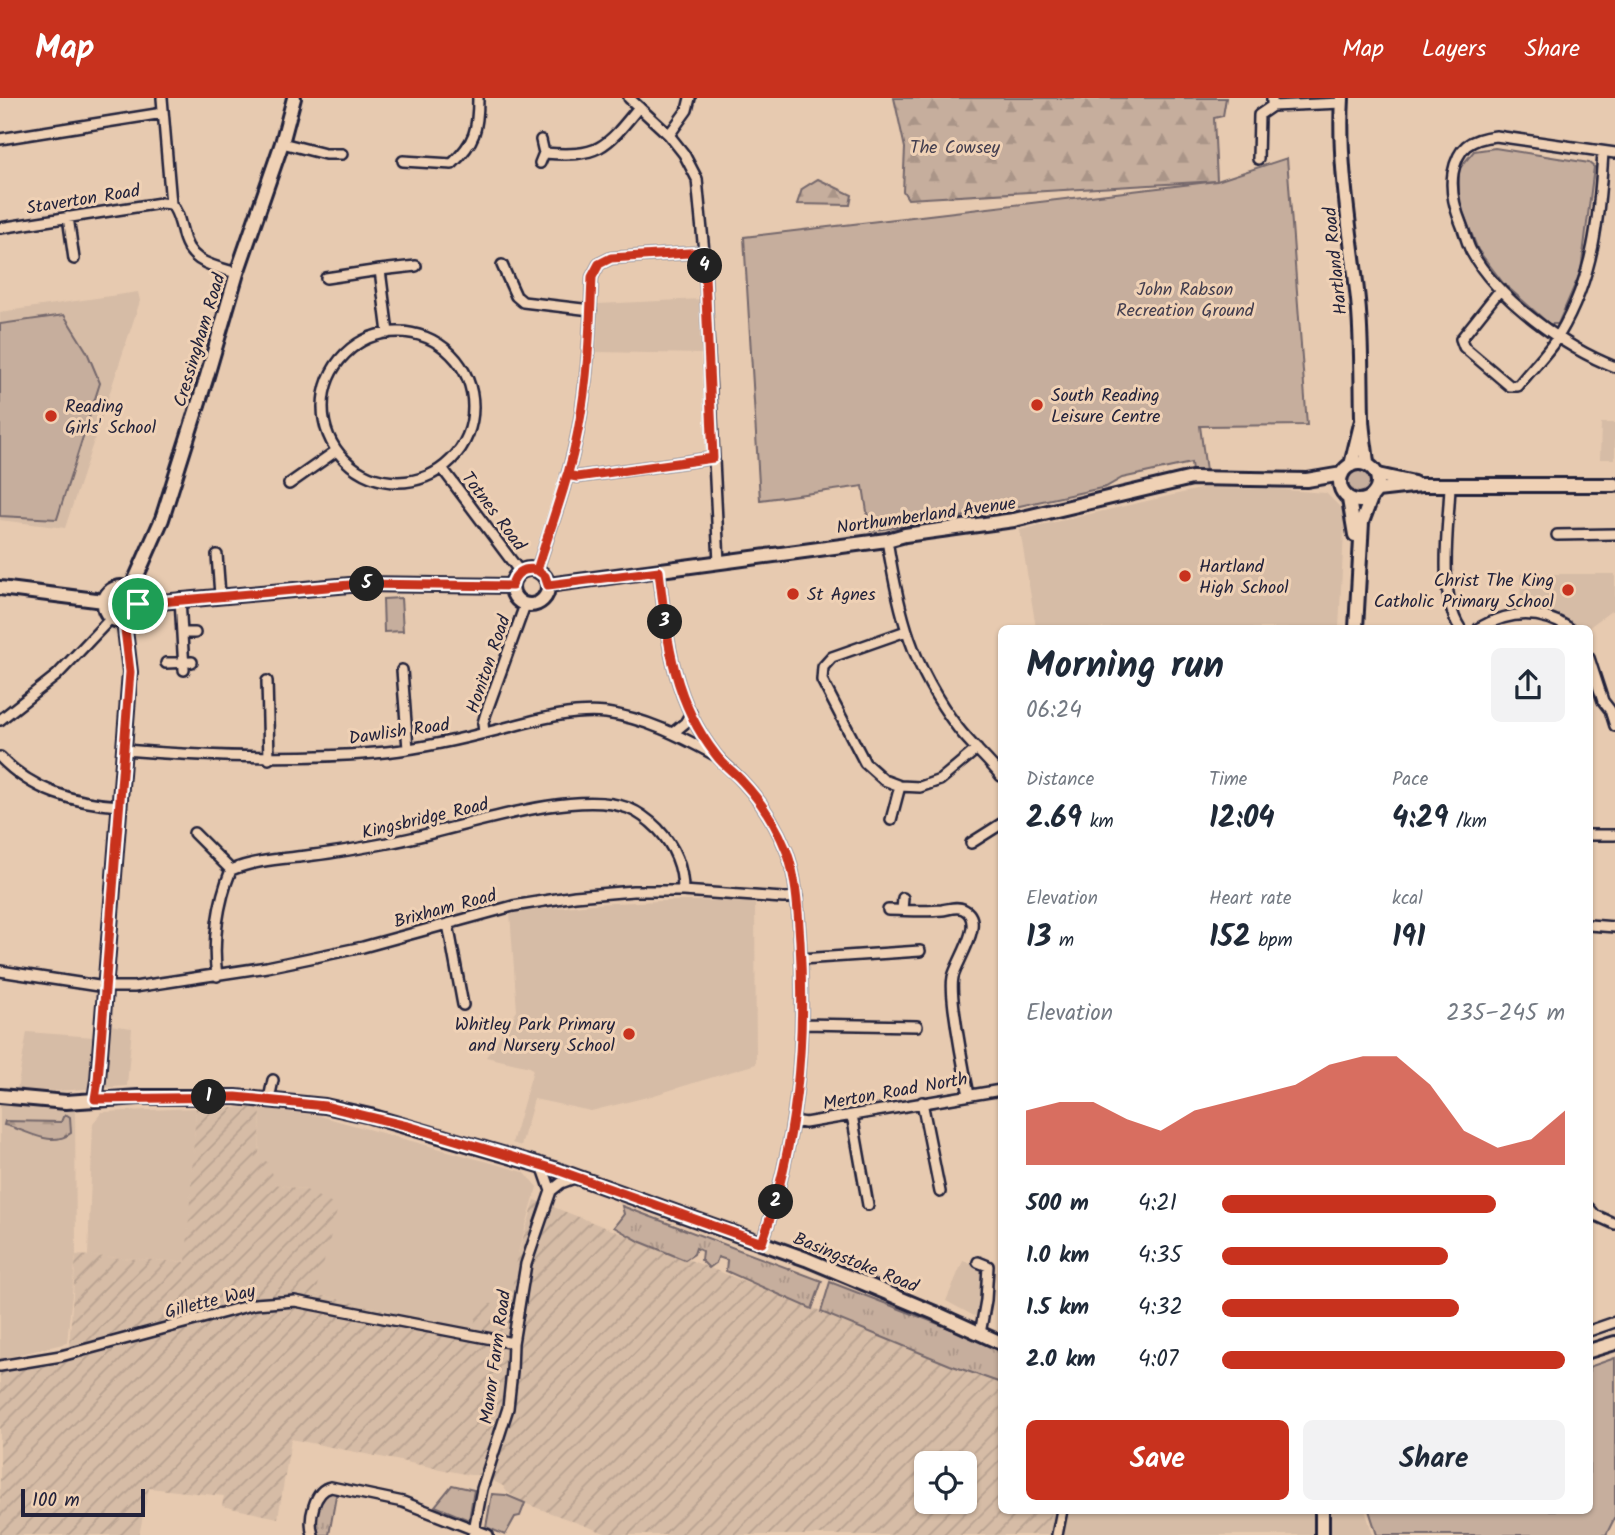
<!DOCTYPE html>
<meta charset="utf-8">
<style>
body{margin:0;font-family:Kalam,sans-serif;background:#f2f2f3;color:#1f2937;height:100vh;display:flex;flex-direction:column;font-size:26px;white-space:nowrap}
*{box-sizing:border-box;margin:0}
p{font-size:23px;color:#747a83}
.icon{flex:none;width:38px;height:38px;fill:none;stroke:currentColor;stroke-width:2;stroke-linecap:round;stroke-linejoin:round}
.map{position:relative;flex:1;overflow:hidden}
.panel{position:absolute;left:998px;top:527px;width:595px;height:889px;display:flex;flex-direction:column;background:#fff;border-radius:10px;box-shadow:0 2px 5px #0004}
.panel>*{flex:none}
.controls{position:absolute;left:914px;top:1353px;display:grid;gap:14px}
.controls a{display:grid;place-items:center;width:63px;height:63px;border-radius:10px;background:#fff;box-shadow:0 2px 5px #0004;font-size:35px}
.scale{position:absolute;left:21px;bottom:18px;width:124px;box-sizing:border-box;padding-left:7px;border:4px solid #22223b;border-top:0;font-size:19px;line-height:24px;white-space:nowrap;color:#22223b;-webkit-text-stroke:5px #efd1b5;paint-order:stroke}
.pin{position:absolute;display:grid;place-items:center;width:60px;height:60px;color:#fff;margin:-30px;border:4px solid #fff;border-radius:50%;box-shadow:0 2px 7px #0007}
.km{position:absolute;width:35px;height:35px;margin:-18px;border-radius:50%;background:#222;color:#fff;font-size:19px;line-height:35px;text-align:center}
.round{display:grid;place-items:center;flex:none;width:74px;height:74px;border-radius:10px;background:#f2f2f3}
.head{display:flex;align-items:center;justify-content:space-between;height:119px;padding:0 28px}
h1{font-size:38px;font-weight:700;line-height:52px}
.metrics{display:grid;grid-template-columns:repeat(3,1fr);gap:10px;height:119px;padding:7px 28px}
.metrics div{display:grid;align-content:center}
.metrics b{font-size:30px;font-weight:700}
.metrics small{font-size:19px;font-weight:400}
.metrics p{font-size:19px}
.chart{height:196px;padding:14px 28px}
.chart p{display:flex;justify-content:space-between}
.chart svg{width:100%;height:126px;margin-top:7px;fill:#c8321e;opacity:.7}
.button{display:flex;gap:14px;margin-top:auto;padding:14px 28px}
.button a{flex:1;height:80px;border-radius:10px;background:#c8321e;color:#fff;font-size:28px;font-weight:700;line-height:80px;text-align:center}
.button a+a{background:#f2f2f3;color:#1f2937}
ul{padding:0 28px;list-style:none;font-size:23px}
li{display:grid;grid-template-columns:112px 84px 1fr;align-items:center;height:52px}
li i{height:18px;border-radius:9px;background:#c8321e}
header{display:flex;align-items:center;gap:42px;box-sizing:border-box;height:98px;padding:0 35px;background:#c8321e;color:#fff}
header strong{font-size:33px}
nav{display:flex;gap:38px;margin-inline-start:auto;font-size:24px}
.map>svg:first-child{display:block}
.built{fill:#d6bca6}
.industrial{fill:url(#industrial-furrows);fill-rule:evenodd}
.grass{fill:url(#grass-tufts);stroke:#74686c;stroke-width:2}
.forest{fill:url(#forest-firs);stroke:#74686c;stroke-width:2}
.green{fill:#c6ae9d;stroke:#74686c;stroke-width:2}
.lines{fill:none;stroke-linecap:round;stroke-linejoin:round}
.street-casing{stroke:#22223b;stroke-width:14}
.secondary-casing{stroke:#22223b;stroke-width:18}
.street{stroke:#efd1b5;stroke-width:9}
.secondary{stroke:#efd1b5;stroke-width:12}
.route-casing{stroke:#fff;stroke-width:14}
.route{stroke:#c8321e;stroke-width:9}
.poi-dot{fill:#c8321e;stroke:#efd1b5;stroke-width:2.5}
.labels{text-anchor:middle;stroke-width:6;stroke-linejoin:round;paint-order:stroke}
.park-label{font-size:18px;fill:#433e4f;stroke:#efd1b5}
.street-label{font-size:18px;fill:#22223b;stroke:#efd1b5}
.poi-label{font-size:18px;fill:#22223b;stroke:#efd1b5;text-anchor:start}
</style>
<header>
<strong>Map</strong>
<nav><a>Map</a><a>Layers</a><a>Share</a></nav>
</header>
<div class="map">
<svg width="1615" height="1437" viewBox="0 0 1615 1437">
<defs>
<pattern id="industrial-furrows" width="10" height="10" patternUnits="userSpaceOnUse" patternTransform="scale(1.75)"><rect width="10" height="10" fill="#d6bca6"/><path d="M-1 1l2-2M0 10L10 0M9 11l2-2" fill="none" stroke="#b7a190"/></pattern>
<pattern id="grass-tufts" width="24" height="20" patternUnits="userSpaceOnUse" patternTransform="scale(1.75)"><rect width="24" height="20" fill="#c6ae9d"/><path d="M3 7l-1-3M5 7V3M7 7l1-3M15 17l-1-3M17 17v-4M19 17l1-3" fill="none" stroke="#aa9588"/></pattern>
<pattern id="forest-firs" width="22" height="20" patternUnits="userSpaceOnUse" patternTransform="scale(1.75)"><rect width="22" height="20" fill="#c6ae9d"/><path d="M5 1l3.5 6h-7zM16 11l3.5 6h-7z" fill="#aa9588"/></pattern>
</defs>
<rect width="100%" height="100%" fill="#e7cab0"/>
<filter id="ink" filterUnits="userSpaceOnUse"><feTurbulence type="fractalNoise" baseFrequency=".0143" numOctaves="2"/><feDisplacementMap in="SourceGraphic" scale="14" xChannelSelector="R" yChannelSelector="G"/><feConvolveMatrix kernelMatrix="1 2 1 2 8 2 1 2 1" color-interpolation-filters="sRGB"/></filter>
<g filter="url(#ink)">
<path class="built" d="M138,194l2,9 -75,227 -65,-8v-208z
M701,201l2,55 -107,-2 2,-48z
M1601,325h14v36h-15z
M1204,390l68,1 54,4 19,19 -6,116h-303l-16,-98z
M1520,476h95v37h-4l-23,17h-11l-10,-9 -46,-13z
M660,803h95l1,163 -105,32 -60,15 -57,-12 -13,47 -9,-3 21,-73 -3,-3 -44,-10 31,-46 -7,-98 82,-9z
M110,927l22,3 -5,58 -70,5 -40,-1 10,-58 81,6z
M0,1006l27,4 48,-1 1,148 -9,88 -67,16z
M196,1010l-9,154 -99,-6 5,-133 9,-11z
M261,1010l59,8 204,56 13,15 -19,66 150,13 -195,64 -157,-36 -10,-104 -30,-6 -17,-26z
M963,1163l21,8 -1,31 -7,17 -30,-16z
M1052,1412h313l8,25h-326z"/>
<path class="industrial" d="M196,1010h65l-2,49 10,6 7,21 30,6 32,17 -22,87 157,36 6,-27 30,2 9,-51 17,-54 466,181v129h51l-5,25h-437l-86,-32 -17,-11 -4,-6 -21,-11h-12l-179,-36 -13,79 -56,-12 2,-10 -75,-8 -10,47h-139v-171l69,-18 7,-91 110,7zM926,1365h38v39h-38z"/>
<path class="grass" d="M1344 385a15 15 0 1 1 30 0a15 15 0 1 1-30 0Z
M622,1108l200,75 -10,28 -86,-38 1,-11 -9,-3 -2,6 -7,5 -8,-8 1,-9 -6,-3 -2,6 -9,6 -44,-18 -27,-15 10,-13z
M830,1184l137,53 34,16v32l-51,-18 -129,-53z
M329,1390l8,2 -8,45h-10c-5,-15 -3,-36 10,-47z"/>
<path class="forest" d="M894,0h332l-3,18 -9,2 3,63 -309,18 -5,-8 2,-43z
M818,81l34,16 -2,10 -53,-1 5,-15z
M67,1017l3,2 1,16c-21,16 -45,-4 -67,-8l1,-4 56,1 2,-5z"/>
<path class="green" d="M1495,50l94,15 5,4 -13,104 -23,53h-9l-46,-41 -25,-33 -19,-48v-33l15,-18z
M1287,60l20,267 -107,1 6,45 -14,1 -1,-9 -69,15 -16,9 -114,25 -122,19 -7,-45 -103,14 -16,-263 473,-56z
M64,217l23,37 13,31 -43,136 -57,-3v-192z
M401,500l2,33 -19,1 -1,-33z
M1615,1260v159l-9,18h-229l-8,-25h220v-143z
M452,1387l22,5 -5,30 -34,-14z
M492,1396l14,1 19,8 -5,13 -5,1 -10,18 -19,-8z"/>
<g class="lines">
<g class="street-casing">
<path id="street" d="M162,0l9,106c7,8 8,16 11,26 6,32 27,35 55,43
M629,0l40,37 15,19 13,25 7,73 15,311
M1272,8l70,-3
M669,37l18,-25 3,-12
M0,41l163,-26
M541,42l3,13c55,4 61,-4 95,-46
M282,45l43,11h17
M1615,55l-119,-17c-27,3 -38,11 -43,37 -3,19 2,36 9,53 3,8 5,17 9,25 26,48 94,97 144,116
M1258,61l1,-44 13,-9v-8
M403,63l49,3c23,-22 26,-34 26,-66
M540,65l4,-10
M68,119l6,42
M0,130l161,-25 10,1
M502,167l14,31 7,6 68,8
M380,172l36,-4
M326,180l54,-8 8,63
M1500,192l-39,49 3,8 46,39h8c13,-17 30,-33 41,-51 35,-59 40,-116 44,-183
M323 309a75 75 0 1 1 150 0a75 75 0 1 1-150 0Z
M442,370l78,104
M567,377l10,2 136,-19
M289,386l47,-33
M1450,387c-1,41 -13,108 10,143
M1557,437l58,-1
M887,442c12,75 25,127 71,188 13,17 30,31 43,48
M217,457l3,40
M537,472c15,-46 32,-92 41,-139 10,-51 12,-103 14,-154l7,-13 12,-6 93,-6
M659,473c8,67 13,128 57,184 7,9 18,17 26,26 19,20 35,46 45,71 10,28 11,60 13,89 6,106 -3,202 -38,302
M180,500l4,72
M1479,530c30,-17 61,-19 90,0
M906,533l-74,26 -9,10 -1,13 43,83 19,17 16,6 20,1 20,-7 37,-31
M183,535h12
M1589,560l14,43 7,9 5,16
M166,565l26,-1
M402,572l6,79
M267,583l2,78
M0,622l57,-45 54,-57
M674,634l11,-9 6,-10
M484,635l-1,-10 3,-10 39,-108
M124,652c84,7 166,10 251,3 36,-3 74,-11 110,-20 39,-9 79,-24 121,-20 39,5 74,23 109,42
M0,659c33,34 74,46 120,49
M891,722l9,-34
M194,735l37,37
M1589,737h26
M971,745l30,-19
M888,812c17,0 36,2 54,0 7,-1 15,-4 21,-1 24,11 -6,51 -10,68 -2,10 0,22 1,32 4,30 9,57 15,86
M902,812l1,-12
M448,826l15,81
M1589,827l26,2
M801,861l119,-8
M0,873l105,16h29l133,-20 96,-20 150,-41 62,-10 58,-5h50l100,7 14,-1
M217,878c-5,-34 1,-74 14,-106 27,-11 55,-11 83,-15 27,-3 53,-8 79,-13 59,-11 180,-55 235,-34 10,4 22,13 30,21 17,18 25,38 25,62
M802,926l115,2
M269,1001l4,-19
M922,1004l18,90
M852,1017l16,90
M794,1023l11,2 196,-33
M551,1093l10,-8 16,-6
M1589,1110l6,7 20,9
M978,1164l10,4 -2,34 -6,34
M1589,1233l26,-9
M0,1268l61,-10 194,-52 40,-3 218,42
M313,1437c-5,-15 1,-45 18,-48l72,15 85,33
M473,1437l9,-46 26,-81 4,-37 1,-28 13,-79 25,-73 -9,-26
M1057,1437l5,-25"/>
</g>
<g class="secondary-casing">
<path id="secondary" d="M1342,0c-4,67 9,135 16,202 4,39 3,77 4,117 0,15 4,31 5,47
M1340 384a19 19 0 1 1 38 0a19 19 0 1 1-38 0Z
M1351,367l10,-41
M1378,377l36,8
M1377,392l44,-5h194
M1349,401l6,36
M512 489a18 18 0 1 1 36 0a18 18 0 1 1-36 0Z
M548,487l339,-45 18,-5 109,-15 178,-42 115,2 35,-6
M104 506a17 17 0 1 1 34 0a17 17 0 1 1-34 0Z
M0,490l104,13
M131,491l31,-70 45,-143 30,-103 45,-130 12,-45
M138,506l223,-20 151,2
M1356,530l6,-106 9,-24
M0,998l66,6 73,-5h97l89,9 45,10 187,54 249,89 129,54 66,30
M95,1001l3,-19 32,-408 -6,-51
M1589,1253l26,-8
M1322,1412v25"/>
</g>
<use href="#street" class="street"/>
<use href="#secondary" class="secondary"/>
</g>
</g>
<g class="lines" filter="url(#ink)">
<g class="route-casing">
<path id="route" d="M138,506l-4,11 -10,6 6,51 -32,408 -3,19 141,-2 89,9 83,20 149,44 205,73c35,-100 44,-196 38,-302 -2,-29 -3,-61 -13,-89 -10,-25 -26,-51 -45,-71 -8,-9 -19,-16 -26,-26 -44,-56 -49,-117 -57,-184l-111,14 -3,-9 -8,-6c15,-46 32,-92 41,-139 10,-51 12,-103 14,-154l7,-13 12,-6 93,-6 9,206 -136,19 -10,-2 -30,95c-13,-3 -23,3 -25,16l-151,-2 -223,20"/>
</g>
<use href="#route" class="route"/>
</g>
<g class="poi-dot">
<circle cx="1037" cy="307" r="7"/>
<circle cx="51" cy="318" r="7"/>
<circle cx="1185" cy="478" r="7"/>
<circle cx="1568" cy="492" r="7"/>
<circle cx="793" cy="496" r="7"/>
<circle cx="629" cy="936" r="7"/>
</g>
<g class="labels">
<g class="park-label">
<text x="955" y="55">The Cowsey</text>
<text x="1185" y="197">John Rabson<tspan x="1185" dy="21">Recreation Ground</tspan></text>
</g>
<g class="street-label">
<text transform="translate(83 101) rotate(-9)" y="6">Staverton Road</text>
<text transform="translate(1335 163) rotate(-96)" y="6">Hartland Road</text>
<text transform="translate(199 242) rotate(-73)" y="6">Cressingham Road</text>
<text transform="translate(494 413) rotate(53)" y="6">Totnes Road</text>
<text transform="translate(926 417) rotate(-8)" y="6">Northumberland Avenue</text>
<text transform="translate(488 566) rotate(-71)" y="6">Honiton Road</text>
<text transform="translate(399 633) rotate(-8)" y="6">Dawlish Road</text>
<text transform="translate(425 720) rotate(-13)" y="6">Kingsbridge Road</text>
<text transform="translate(445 810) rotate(-15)" y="6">Brixham Road</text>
<text transform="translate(895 993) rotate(-10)" y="6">Merton Road North</text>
<text transform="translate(856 1164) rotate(22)" y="6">Basingstoke Road</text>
<text transform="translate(210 1203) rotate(-14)" y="6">Gillette Way</text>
<text transform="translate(495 1259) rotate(-82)" y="6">Manor Farm Road</text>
</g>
<g class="poi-label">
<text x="1051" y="303">South Reading<tspan x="1051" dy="21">Leisure Centre</tspan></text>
<text x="65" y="314">Reading<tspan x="65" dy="21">Girls' School</tspan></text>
<text x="1199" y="474">Hartland<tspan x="1199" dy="21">High School</tspan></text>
<text x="1554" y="488" text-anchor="end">Christ The King<tspan x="1554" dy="21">Catholic Primary School</tspan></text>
<text x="807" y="502">St Agnes</text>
<text x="615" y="932" text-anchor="end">Whitley Park Primary<tspan x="615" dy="21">and Nursery School</tspan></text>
</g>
</g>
</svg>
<div class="controls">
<a><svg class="icon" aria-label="locate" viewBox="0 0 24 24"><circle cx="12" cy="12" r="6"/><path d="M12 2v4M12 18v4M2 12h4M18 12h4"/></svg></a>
</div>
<div class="scale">100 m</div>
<div class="pin" style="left:138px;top:506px;background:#1e9e55"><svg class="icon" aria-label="arrive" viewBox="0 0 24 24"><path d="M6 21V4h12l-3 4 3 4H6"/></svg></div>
<b class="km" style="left:209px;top:999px">1</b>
<b class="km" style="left:776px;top:1104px">2</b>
<b class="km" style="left:665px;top:524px">3</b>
<b class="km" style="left:705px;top:168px">4</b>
<b class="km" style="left:367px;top:486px">5</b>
<section class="panel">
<div class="head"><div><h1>Morning run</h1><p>06:24</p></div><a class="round"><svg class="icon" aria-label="share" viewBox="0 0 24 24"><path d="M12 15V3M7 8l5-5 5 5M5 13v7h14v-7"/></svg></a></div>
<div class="metrics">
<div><p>Distance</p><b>2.69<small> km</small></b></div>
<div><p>Time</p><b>12:04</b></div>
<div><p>Pace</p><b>4:29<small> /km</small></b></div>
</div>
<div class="metrics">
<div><p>Elevation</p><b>13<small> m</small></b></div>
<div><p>Heart rate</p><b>152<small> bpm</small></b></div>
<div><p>kcal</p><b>191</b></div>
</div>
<div class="chart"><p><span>Elevation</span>235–245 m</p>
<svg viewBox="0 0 160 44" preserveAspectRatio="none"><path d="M0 44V25L10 22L20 22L30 28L40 32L50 25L60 22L70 19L80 16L90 9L100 6L110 6L120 16L130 32L140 38L150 35L160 25V44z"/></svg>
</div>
<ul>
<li><b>500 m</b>4:21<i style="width:80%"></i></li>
<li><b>1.0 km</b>4:35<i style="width:66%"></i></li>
<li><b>1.5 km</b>4:32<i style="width:69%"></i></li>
<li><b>2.0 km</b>4:07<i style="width:100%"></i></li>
</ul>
<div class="button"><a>Save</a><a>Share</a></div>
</section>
</div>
